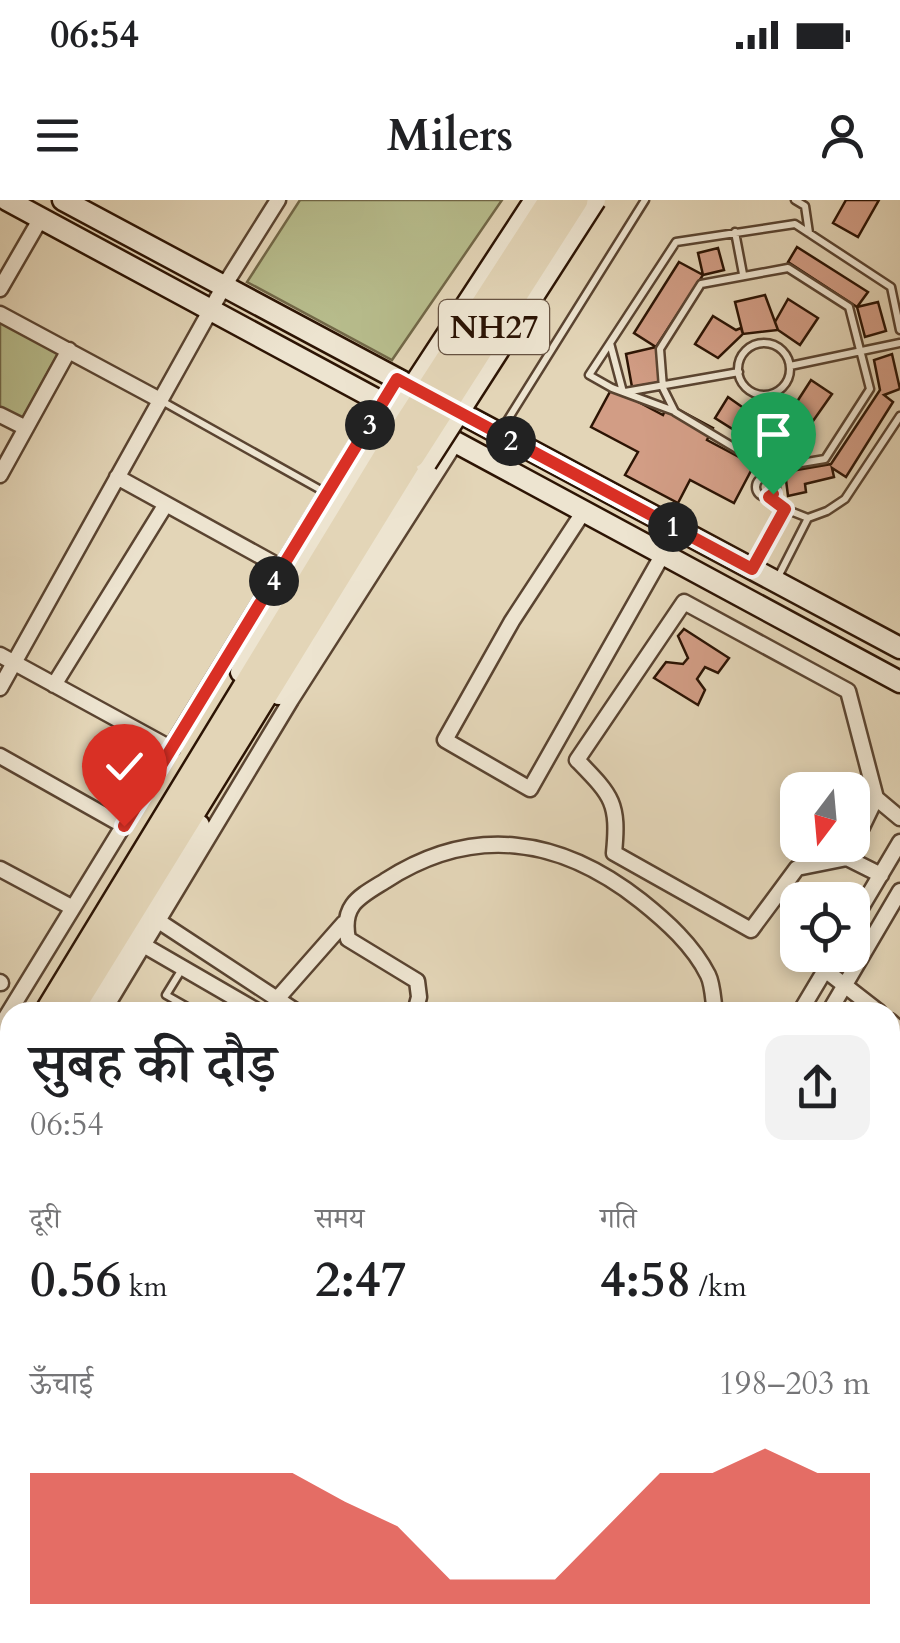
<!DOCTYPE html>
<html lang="hi">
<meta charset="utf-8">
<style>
body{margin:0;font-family:Cardo,"Noto Serif Devanagari",serif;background:#f2f2f2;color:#202124;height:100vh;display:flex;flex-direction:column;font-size:38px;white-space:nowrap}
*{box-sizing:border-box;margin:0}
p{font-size:32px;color:#757577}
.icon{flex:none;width:55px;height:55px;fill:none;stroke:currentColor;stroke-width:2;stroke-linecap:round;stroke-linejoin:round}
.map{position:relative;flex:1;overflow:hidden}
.details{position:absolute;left:0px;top:802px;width:900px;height:642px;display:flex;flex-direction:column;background:#fff;border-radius:30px 30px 0 0;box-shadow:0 5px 15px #0003}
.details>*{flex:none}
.needle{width:65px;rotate:196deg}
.buttons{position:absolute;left:780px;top:572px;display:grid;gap:20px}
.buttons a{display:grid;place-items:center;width:90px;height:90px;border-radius:20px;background:#fff;box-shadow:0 5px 15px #0003;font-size:50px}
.pin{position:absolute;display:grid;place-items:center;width:85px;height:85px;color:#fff;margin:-102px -42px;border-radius:50% 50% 50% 0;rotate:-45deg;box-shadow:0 0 10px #0007}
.pin .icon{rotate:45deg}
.km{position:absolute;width:50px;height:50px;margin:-25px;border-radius:50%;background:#222;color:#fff;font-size:28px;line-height:50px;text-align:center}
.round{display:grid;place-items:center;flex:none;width:105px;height:105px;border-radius:20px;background:#f2f2f2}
.head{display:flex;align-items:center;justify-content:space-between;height:170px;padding:0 30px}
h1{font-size:55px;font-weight:600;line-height:75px}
.stats{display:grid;grid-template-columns:repeat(3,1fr);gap:15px;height:170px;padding:10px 30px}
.stats div{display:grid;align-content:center}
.stats b{font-size:50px;font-weight:600}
.stats small{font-size:28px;font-weight:400}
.stats p{font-size:28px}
.chart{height:280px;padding:20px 30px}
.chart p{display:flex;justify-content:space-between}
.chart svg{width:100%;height:180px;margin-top:10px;fill:#d93025;opacity:.7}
.status{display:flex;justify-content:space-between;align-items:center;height:70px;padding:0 50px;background:#fff;direction:ltr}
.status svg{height:28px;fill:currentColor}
header{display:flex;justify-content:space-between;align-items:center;height:130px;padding:0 30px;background:#fff;font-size:45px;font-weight:600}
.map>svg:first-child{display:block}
.green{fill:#b7bc8c;stroke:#726848;stroke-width:2.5}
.building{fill:#d29d85;stroke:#2c1404;stroke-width:2.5}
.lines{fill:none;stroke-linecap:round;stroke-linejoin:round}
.lane-casing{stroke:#5a4431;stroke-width:11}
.street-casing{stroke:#5a4431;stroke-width:19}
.secondary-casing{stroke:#2c1404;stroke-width:25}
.highway-casing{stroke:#2c1404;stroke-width:30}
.lane{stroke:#ede4d0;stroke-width:6}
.street{stroke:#ede4d0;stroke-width:14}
.secondary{stroke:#ede4d0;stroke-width:20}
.highway{stroke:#e3d5b7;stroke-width:25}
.secondary-bridge-casing{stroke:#2c1404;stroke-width:25;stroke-linecap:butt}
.highway-bridge-casing{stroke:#2c1404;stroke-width:30;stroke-linecap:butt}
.secondary-bridge{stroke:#ede4d0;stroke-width:20}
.highway-bridge{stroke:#e3d5b7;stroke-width:25}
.route-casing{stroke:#fff;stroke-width:20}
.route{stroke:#d93025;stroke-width:12}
.labels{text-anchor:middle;stroke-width:8;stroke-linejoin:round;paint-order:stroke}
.shield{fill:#ede4d0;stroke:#665241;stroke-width:2.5}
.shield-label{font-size:32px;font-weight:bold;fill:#2c1404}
</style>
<div class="status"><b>06:54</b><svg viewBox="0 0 49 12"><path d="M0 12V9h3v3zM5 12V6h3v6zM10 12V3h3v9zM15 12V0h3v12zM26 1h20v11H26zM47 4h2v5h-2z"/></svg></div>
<header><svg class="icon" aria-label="menu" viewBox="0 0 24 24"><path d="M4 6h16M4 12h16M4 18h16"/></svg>Milers<svg class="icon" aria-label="person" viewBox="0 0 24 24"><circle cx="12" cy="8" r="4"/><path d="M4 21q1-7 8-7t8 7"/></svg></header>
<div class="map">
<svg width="900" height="1443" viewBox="0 0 900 1443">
<rect width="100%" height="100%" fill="#e3d5b7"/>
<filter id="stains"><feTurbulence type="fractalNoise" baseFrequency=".002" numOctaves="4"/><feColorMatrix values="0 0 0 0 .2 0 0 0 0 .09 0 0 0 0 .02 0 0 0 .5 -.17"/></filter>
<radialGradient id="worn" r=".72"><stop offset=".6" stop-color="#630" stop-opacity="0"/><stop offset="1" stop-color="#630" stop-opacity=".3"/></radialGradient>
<path class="green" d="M300,0h202l-110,160 -145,-78z
M0,119l59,33 -37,67 -22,-12z"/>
<path class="building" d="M846,0h33l-21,37 -25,-14z
M797,47l71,45 -11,15 -69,-45z
M718,48l6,22 -21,5 -5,-22z
M679,62l24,13 -47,72 -22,-14z
M765,95l13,35 -35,4 -8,-32z
M788,99l30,19 -18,27 -22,-15 -3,-8z
M878,102l8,29 -21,6 -8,-30z
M713,116l23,14 5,-2 2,6 -25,24 -23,-14z
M656,147l5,35 -29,5 -6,-33z
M892,154l8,35 -16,6 9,7 -47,75 -14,-9 2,9 -29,7 1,8 -18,4 -3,-24 46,-8 49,-74 -6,-30z
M811,180l21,14 -19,27 -20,-13z
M612,188l51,27 5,-11 45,24 -6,12 47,25 -20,38 -44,-23 -12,23 -53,-28 13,-23 -47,-25z
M728,197l27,19 -13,19 -27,-17z
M791,209l4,24 -33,6 -5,-24z
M684,429l45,29 -11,15 -13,-6 -8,12 8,11 -7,15 -44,-27 12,-16 17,2 5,-6 -10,-22z
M890,853l10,9v88l-10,7z
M596,1435h130l10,8h-145z"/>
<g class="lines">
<g class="lane-casing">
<path id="lane" d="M795,0l10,6 4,27
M735,32l8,42
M788,68l61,39 21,82 -45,70 -48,8 -32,-13 -70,-42 -12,-24 -3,-39 41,-65z
M610,143l-21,32 23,13 62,23
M738 169a26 26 0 1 1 52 0a26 26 0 1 1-52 0Z
M790,166l110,-23
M623,192l-13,-49 66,-101 119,-18 96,63 9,43
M625,192l114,-20
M160,200l168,94
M502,229l143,-229
M756 287a10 10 0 1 1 20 0a10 10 0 1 1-20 0Z
M769,297l16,12 23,9 19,-7 18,-12 55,-83
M753,368l32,-59
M777,379l31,-61
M182,769l-16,26 30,17
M0,1268l10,-16
M890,1322l10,7
M486,1435l11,8
M755,1435l10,8
M577,1443l6,-8"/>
</g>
<g class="street-casing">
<path id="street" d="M0,89l41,-71
M0,114l160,86
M0,215l26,13
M0,275l69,-125
M117,277l165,91
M584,311l-72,110 -67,119 85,49 133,-235
M0,455l172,94
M54,485l112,-181
M0,488l224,-402 54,-86
M0,556l124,70
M876,598l24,20
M847,658l29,-60 -28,-107 -164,-89 -107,158c35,36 42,42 37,93l137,77 46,-62 50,-10 34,17
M0,669l73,39
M160,722l137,90
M852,723l48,-81
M145,746l114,66
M825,770l54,42
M0,782l1,1
M277,799l67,-76
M103,812l188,-312 165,-258
M415,812l4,-15 -2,-16 -69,-42c-7,-34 11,-42 37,-58 88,-57 175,-44 256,20 25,20 52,44 67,74 5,10 5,26 7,37
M800,812l34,-57
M829,812l71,-121
M890,821l10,9
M0,827l397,-648
M0,1056l10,3
M890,1253l10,7
M890,1283l10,8
M322,1435l11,8
M163,1443l6,-8
M421,1443l6,-8"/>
</g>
<g class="secondary-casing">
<path id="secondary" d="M7,0l893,482
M63,0l837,448
M241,472l141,-238
M279,494l147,-231
M87,812l112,-187
M0,864l10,-12
M0,976l10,-16"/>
</g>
<g class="highway-casing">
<path id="highway" d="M48,812l346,-568
M69,812l343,-557
M0,892l10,-17
M0,925l10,-17"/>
</g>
<use href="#lane" class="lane"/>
<use href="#street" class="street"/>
<use href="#secondary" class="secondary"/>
<use href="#highway" class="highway"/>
<g class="secondary-bridge-casing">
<path id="secondary-bridge" d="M382,234l153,-234
M426,263l169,-263"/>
</g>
<g class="highway-bridge-casing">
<path id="highway-bridge" d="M394,244l158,-244
M412,255l163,-255"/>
</g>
<use href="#secondary-bridge" class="secondary-bridge"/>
<use href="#highway-bridge" class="highway-bridge"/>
</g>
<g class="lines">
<g class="route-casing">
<path id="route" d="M124,626l273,-447 355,190 33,-60 -16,-12 4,-3"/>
</g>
<use href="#route" class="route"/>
</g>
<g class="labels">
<rect class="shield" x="439" y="100" width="110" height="54" rx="8"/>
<g class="shield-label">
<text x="494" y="138">NH27</text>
</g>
</g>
<rect width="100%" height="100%" filter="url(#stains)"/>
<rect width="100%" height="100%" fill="url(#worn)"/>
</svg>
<div class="buttons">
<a><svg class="needle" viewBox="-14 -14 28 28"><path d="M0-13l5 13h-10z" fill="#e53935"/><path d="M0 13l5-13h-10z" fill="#757577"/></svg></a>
<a><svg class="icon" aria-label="locate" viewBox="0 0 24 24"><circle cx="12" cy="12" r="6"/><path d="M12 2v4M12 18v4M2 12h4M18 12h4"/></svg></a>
</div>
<div class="pin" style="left:773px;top:294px;background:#1e9e55"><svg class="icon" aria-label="arrive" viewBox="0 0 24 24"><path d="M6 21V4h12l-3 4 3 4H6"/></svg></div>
<div class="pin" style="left:124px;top:626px;background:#d93025"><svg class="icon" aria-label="check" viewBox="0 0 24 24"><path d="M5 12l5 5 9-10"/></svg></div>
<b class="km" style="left:673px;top:327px">1</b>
<b class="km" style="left:511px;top:241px">2</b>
<b class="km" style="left:370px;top:225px">3</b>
<b class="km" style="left:274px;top:381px">4</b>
<section class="details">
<div class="head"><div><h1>सुबह की दौड़</h1><p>06:54</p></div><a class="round"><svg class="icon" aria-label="share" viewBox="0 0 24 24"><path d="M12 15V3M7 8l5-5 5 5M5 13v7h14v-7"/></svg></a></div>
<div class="stats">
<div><p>दूरी</p><b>0.56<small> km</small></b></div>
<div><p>समय</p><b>2:47</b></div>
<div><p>गति</p><b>4:58<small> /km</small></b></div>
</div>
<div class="chart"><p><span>ऊँचाई</span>198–203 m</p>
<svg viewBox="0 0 160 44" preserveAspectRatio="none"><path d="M0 44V12L10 12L20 12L30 12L40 12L50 12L60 19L70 25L80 38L90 38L100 38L110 25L120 12L130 12L140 6L150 12L160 12V44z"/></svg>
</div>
</section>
</div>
